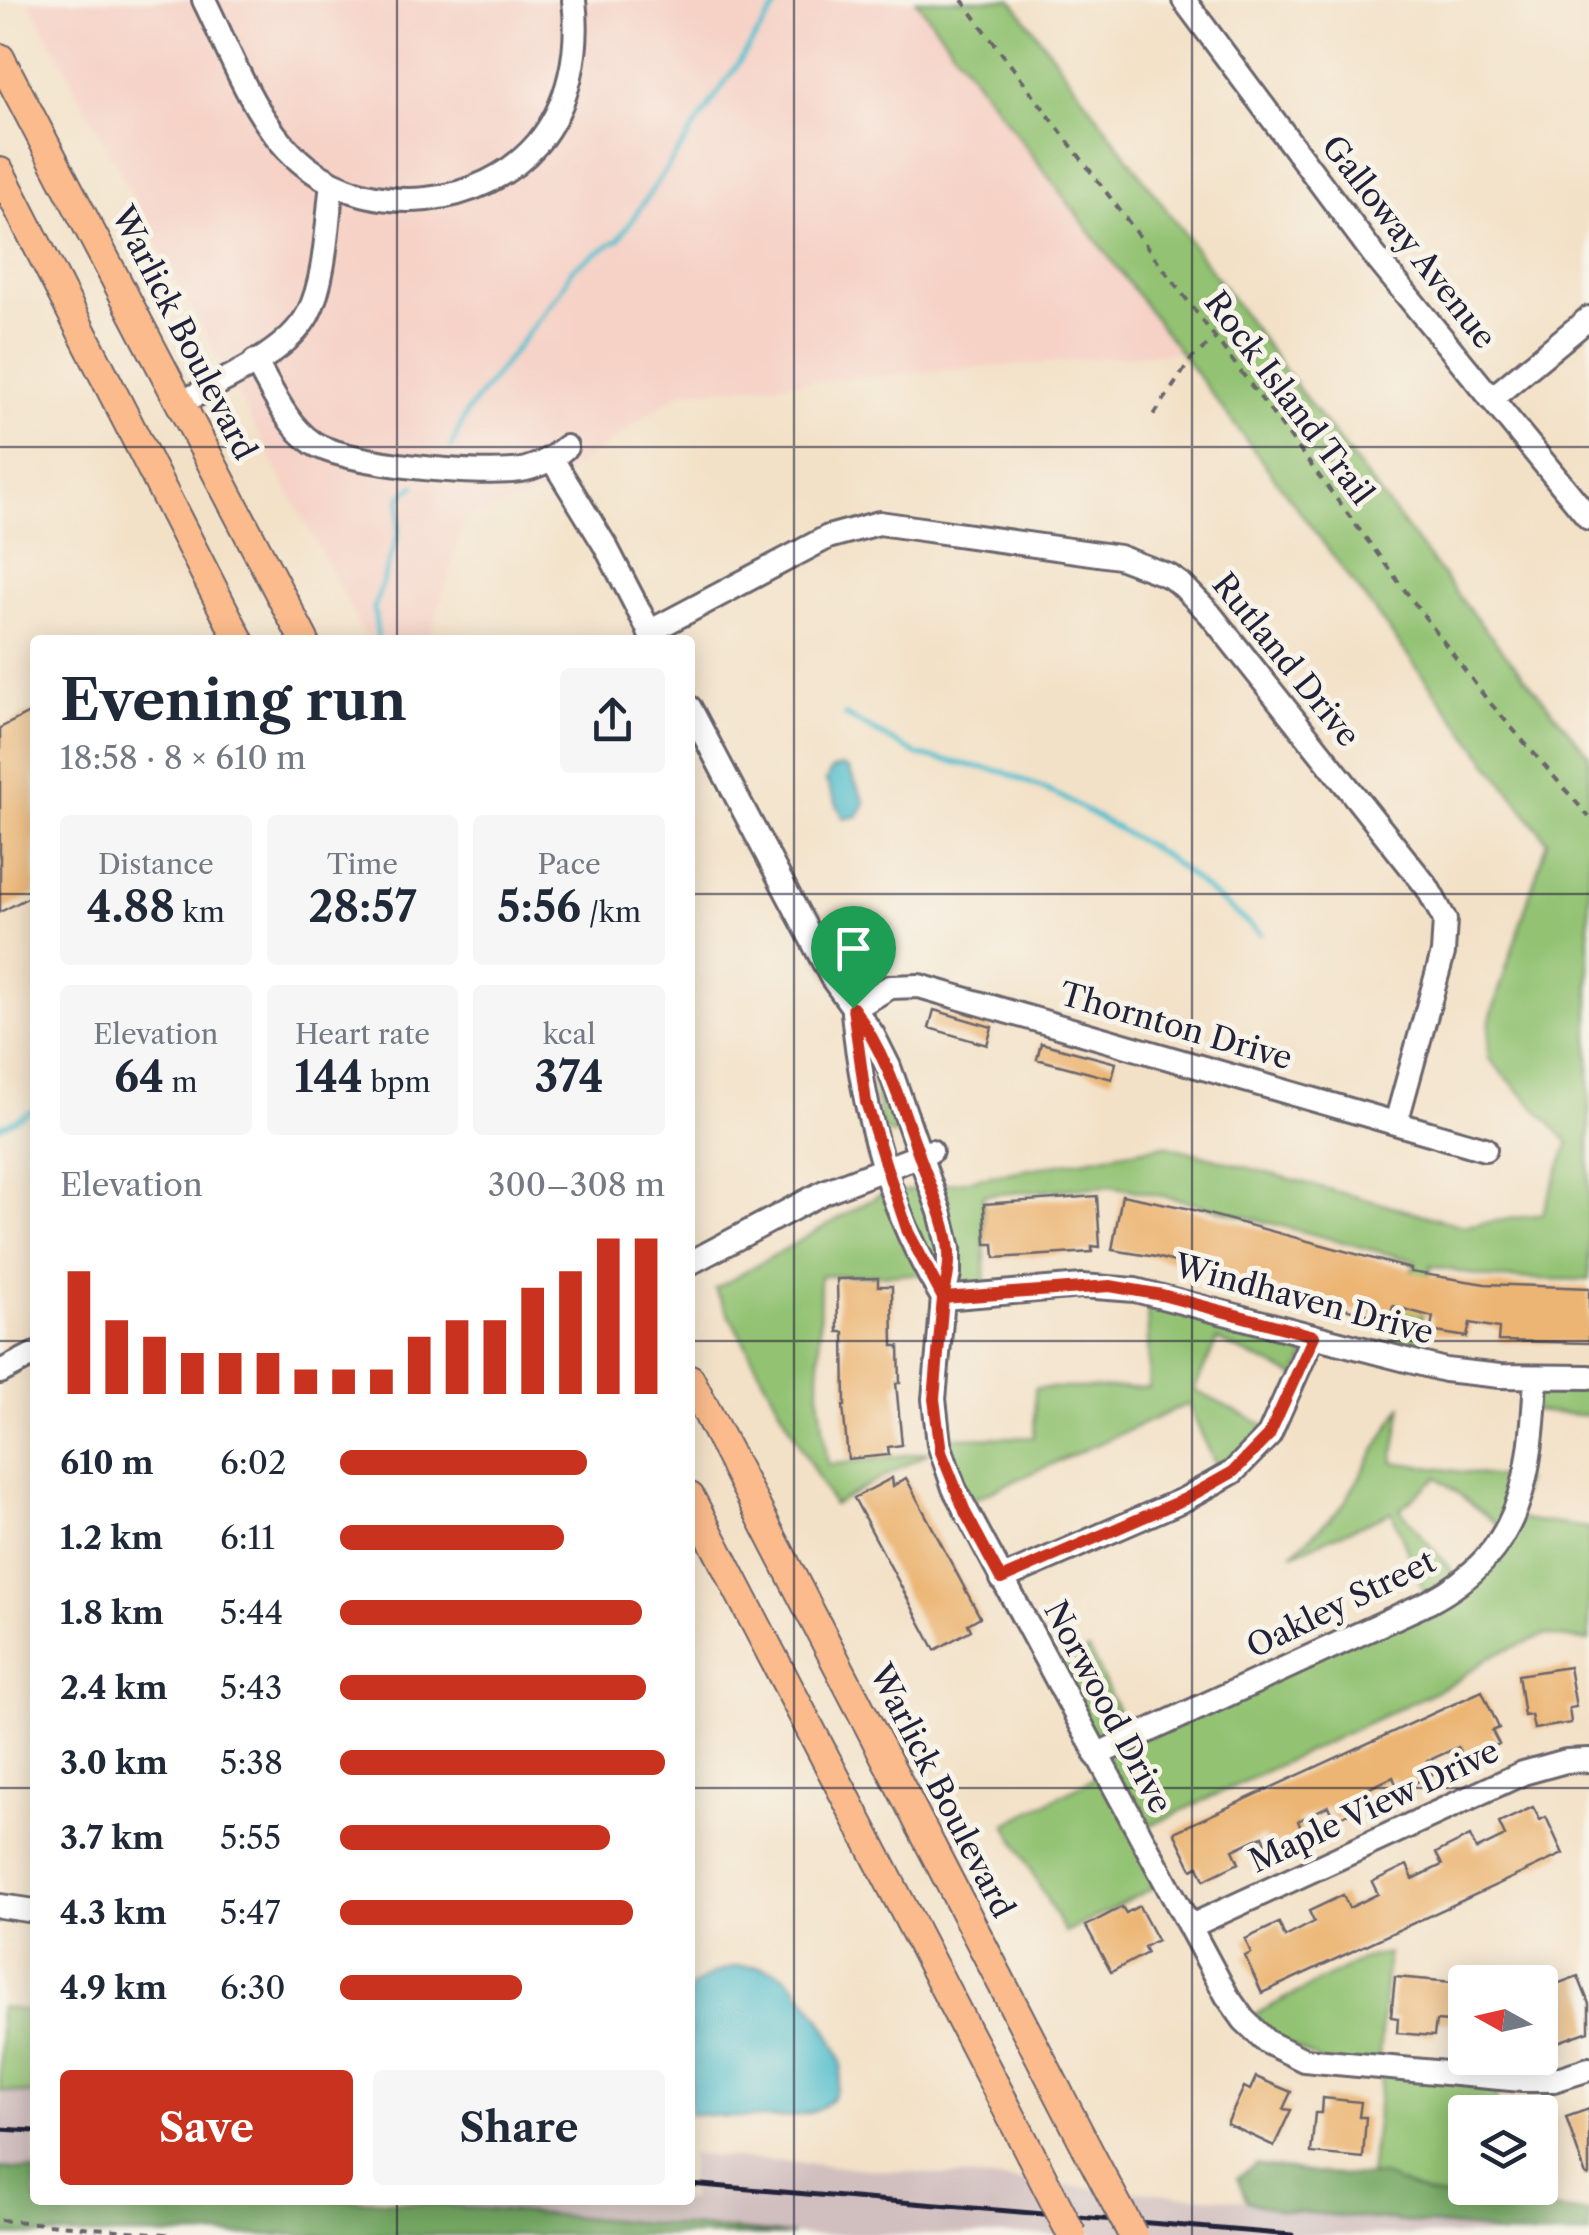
<!DOCTYPE html>
<meta charset="utf-8">
<style>
body{margin:0;font-family:"Libre Caslon Text",serif;background:#f6f6f7;color:#1f2937;height:100vh;display:flex;flex-direction:column;font-size:38px;white-space:nowrap}
*{box-sizing:border-box;margin:0}
p{font-size:32px;color:#747a83}
.icon{flex:none;width:55px;height:55px;fill:none;stroke:currentColor;stroke-width:2;stroke-linecap:round;stroke-linejoin:round}
.map{position:relative;flex:1;overflow:hidden}
.panel{position:absolute;left:30px;top:635px;width:665px;height:1570px;display:flex;flex-direction:column;background:#fff;border-radius:10px;box-shadow:0 5px 25px #0003}
.panel>*{flex:none}
.needle{width:65px;rotate:278deg}
.tools{position:absolute;left:1448px;top:1965px;display:grid;gap:20px}
.tools a{display:grid;place-items:center;width:110px;height:110px;border-radius:10px;background:#fff;box-shadow:0 5px 25px #0003;font-size:50px}
.pin{position:absolute;display:grid;place-items:center;width:85px;height:85px;color:#fff;margin:-102px -42px;border-radius:50% 50% 50% 0;rotate:-45deg;box-shadow:0 0 10px #0007}
.pin .icon{rotate:45deg}
.round{display:grid;place-items:center;flex:none;width:105px;height:105px;border-radius:10px;background:#f6f6f7}
.headline{display:flex;align-items:center;justify-content:space-between;height:170px;padding:0 30px}
h1{font-size:55px;font-weight:700;line-height:75px}
.stats{display:grid;grid-template-columns:repeat(3,1fr);gap:15px;height:170px;padding:10px 30px}
.stats div{display:grid;align-content:center;border-radius:10px;background:#f6f6f7;text-align:center}
.stats b{font-size:42px;font-weight:700}
.stats small{font-size:28px;font-weight:400}
.stats p{font-size:28px}
.chart{height:280px;padding:20px 30px}
.chart p{display:flex;justify-content:space-between}
.chart svg{width:100%;height:180px;margin-top:10px;stroke:#c8321e;stroke-width:6}
.button{display:flex;gap:20px;margin-top:auto;padding:20px 30px}
.button a{flex:1;height:115px;border-radius:10px;background:#c8321e;color:#fff;font-size:40px;font-weight:700;line-height:115px;text-align:center}
.button a+a{background:#f6f6f7;color:#1f2937}
ul{padding:0 30px;list-style:none;font-size:32px}
li{display:grid;grid-template-columns:160px 120px 1fr;align-items:center;height:75px}
li i{height:25px;border-radius:12px;background:#c8321e}
.map>svg:first-child{display:block}
.built{fill:#f6d1c6}
.industrial{fill:#d1bfbf}
.green{fill:#92c272;stroke:#5a7256;stroke-width:2.5;fill-rule:evenodd}
.forest{fill:#75a864;stroke:#4c6550;stroke-width:2.5}
.water{fill:#52becd;stroke:#3a7084;stroke-width:2.5}
.lines{fill:none;stroke-linecap:round;stroke-linejoin:round}
.stream{stroke:#52becd;stroke-width:5}
.building{fill:#ecb573}
.minor-casing{stroke:#6b656c;stroke-width:28}
.major-casing{stroke:#6b656c;stroke-width:32}
.path{stroke:#6b656c;stroke-width:4;stroke-dasharray:8 8;stroke-linecap:butt}
.minor{stroke:#fff;stroke-width:22}
.major{stroke:#fbbb8c;stroke-width:28}
.rail{stroke:#22223b;stroke-width:5}
.major-bridge-casing{stroke:#6b656c;stroke-width:32;stroke-linecap:butt}
.major-bridge{stroke:#fbbb8c;stroke-width:28}
.route-casing{stroke:#fff;stroke-width:20}
.route{stroke:#c8321e;stroke-width:12}
.grid{fill:none;stroke:#22223b;stroke-width:2.5;stroke-opacity:0.55}
.labels{text-anchor:middle;stroke-width:10;stroke-linejoin:round;paint-order:stroke}
.street-label{font-size:32px;fill:#22223b;stroke:#f7f3e8}
</style>
<div class="map">
<svg width="1589" height="2235" viewBox="0 0 1589 2235">
<rect width="100%" height="100%" fill="#f7f3e8"/>
<filter id="ink" filterUnits="userSpaceOnUse"><feTurbulence type="fractalNoise" baseFrequency=".01" numOctaves="2"/><feDisplacementMap in="SourceGraphic" scale="20" xChannelSelector="R" yChannelSelector="G"/><feConvolveMatrix kernelMatrix="1 2 1 2 8 2 1 2 1" color-interpolation-filters="sRGB"/></filter>
<filter id="wash" filterUnits="userSpaceOnUse"><feTurbulence type="fractalNoise" baseFrequency=".0048" numOctaves="4" result="noise"/><feDisplacementMap in="SourceGraphic" scale="40" xChannelSelector="R" yChannelSelector="G"/><feGaussianBlur stdDeviation="2.25" result="paint"/><feColorMatrix in="noise" values="0 0 0 0 0 0 0 0 0 0 0 0 0 0 0 0 0 1.4 0 .05"/><feComposite in="paint" operator="in"/></filter>
<g filter="url(#wash)">
<rect width="100%" height="100%" fill="#f3e1c7"/>
<path class="built" d="M29,0h887l261,352 -497,40 -144,103 -70,23 -37,122h-62z"/>
<path class="industrial" d="M0,2091l35,3v82l-35,-3z
M690,2154l899,75v6h-808l-442,-35h351z"/>
<path class="green" d="M916,0h96l285,387 174,225 118,143v525l-100,-2 -58,-12 -18,97 -25,-7 27,-95 -233,-61 -71,-14 -128,9 3,99 -43,4 -15,-24 -108,2 -1,120 9,69 101,-13 -96,53 -118,-216 163,-93 287,-51 299,81 78,-12 27,-71 -81,-85 2,-39 57,-178z
M877,1078l6,1 17,47 -7,9 -11,-8 -9,-48z
M1147,1292l166,44 -16,41 -80,-37 -23,50 78,39 -50,50 -34,-75 -226,100 -23,-66 95,-1 1,-49h114z
M1536,1377h53v39l-55,-5z
M1402,1405l-9,57 132,19 -12,37 76,10v113l-44,-6 -54,21 -36,26 -316,149 27,50 -101,52 -59,-109 100,-52 -57,-105 40,-17 42,88 297,-136 -36,-90 -100,42 50,-47zM1437,1477l70,55 -46,50 -61,-73z
M1388,1953l-10,115 -51,-4 -83,-44 121,-62z
M0,2007l35,5v82l-35,-3z
M1382,2069l117,9 -4,34h-30v76h23l-3,33 -119,-10z"/>
<path class="forest" d="M1256,2164l65,10 63,2 46,19 159,18v22h-89l-20,-6 -203,-19 -30,-9 -10,-23z
M0,2168l35,3v29h344l414,35h-793z"/>
<path class="water" d="M842,766l7,4 16,33 -7,13 -14,3 -18,-38 5,-11z
M737,1966c15,0 32,0 45,8 18,11 55,66 59,88 2,14 -4,33 -15,42 -29,23 -100,11 -136,10v-126l23,-14z"/>
<g class="lines">
<path class="stream" d="M451,447l16,-35 92,-119 14,-25 46,-29 162,-239
M378,640l-4,-32 24,-73 3,-39 14,-10
M845,715l73,40 86,17 58,25 102,58 97,79
M0,1127l35,-18"/>
</g>
<g id="blocks">
<path class="building" d="M35,710v184l-35,18v-184z
M934,1010l58,17 -5,18 -58,-17z
M1041,1043l75,20 -4,16 -75,-20z
M1122,1195l64,13 225,61v3l74,12 104,4v55l-91,-2 1,-13 -29,-5 -3,14 -37,-6 3,-14 -40,-11 -4,14 -233,-63 -44,-7z
M1097,1196l3,51 -8,-1v6l-97,6 -1,-14h-8l-2,-40z
M878,1278v8h14l1,60h6l1,37h-4l6,62 -14,2 1,8 -41,4 -5,-53h2l-1,-74h-6l-1,-53z
M892,1478l1,8 13,-8 74,139 -12,7 3,6 -36,20 -81,-152z
M1569,1667l7,40 -7,1 2,15 -37,6 -3,-14 -7,1 -6,-41z
M1482,1691l17,37 -7,3 7,13 -34,16 -7,-13 -31,14 6,13 -34,17 -6,-14 -30,14 6,12 -35,17 -6,-14 -30,15 5,12 -34,17 -6,-14 -30,14 6,13 -35,17 -6,-14 -6,3 -18,-37z
M1533,1807l7,13 6,-3 17,37 -301,139 -17,-37 6,-3 -6,-14 34,-16 6,14 29,-15 -5,-11 34,-16 6,13 29,-14 -6,-12 35,-17 6,14 29,-14 -6,-12 34,-17 6,14 29,-14 -6,-13z
M1139,1906l18,34 -13,7 3,6 -36,19 -25,-46 36,-19 4,6z
M1578,1976l11,28v27l-34,12 -5,-13 -7,2 -3,-9v-33z
M1395,1977l70,6v40l-29,-2 -2,15 -37,-3 1,-15 -7,-1z
M1256,2077l35,15 -8,17 8,1 -17,36 -47,-22 17,-37 6,3z
M1323,2098l38,4 -2,15h7l-3,41 -52,-5 4,-40h7z
M1589,2109v67h-3l-20,-59z
M1540,2116l15,1 -4,42h-11z"/>
</g>
</g>
<g filter="url(#ink)">
<use href="#blocks" fill-opacity="0" stroke="#6b656c" stroke-width="2.5"/>
<g class="lines">
<g class="minor-casing">
<path id="minor" d="M204,0c28,56 52,128 103,167 67,52 175,41 230,-23 33,-39 43,-95 37,-144
M1184,0l190,255 215,263
M255,361c16,27 31,64 58,82 32,21 175,35 213,26 16,-4 27,-11 40,-22
M1491,399l98,-81
M181,403c39,-22 105,-48 127,-89 18,-34 19,-92 24,-131
M552,459l54,88 48,93
M649,632l179,-95 51,-14 240,34 50,19 14,10 27,28 217,273 18,33 -2,33 -47,170
M690,708l142,270 41,57 16,32 51,145 9,37v25l-6,24 -9,101 5,45 15,44 273,508 17,24 23,22 37,18 218,20h32l35,-11
M853,1009l37,-22 29,-1 566,163
M853,1012c9,98 37,201 90,286
M690,1263l134,-71 107,-41
M943,1298l139,-12 53,4 310,80 55,6 89,1
M0,1372l35,-18
M1001,1579l184,-80 48,-27 36,-37 44,-99
M1096,1755l333,-153c95,-50 102,-128 107,-225
M0,1906l35,5
M1191,1926l332,-153 43,-12 23,-1"/>
</g>
<g class="major-casing">
<path id="major" d="M0,58l304,582
M0,172l239,468
M690,1379l402,779
M690,1497l340,656"/>
</g>
<path class="path" d="M962,0l523,697 104,120
M1154,415l38,-57 24,-20
M0,2220l176,15"/>
<use href="#minor" class="minor"/>
<use href="#major" class="major"/>
<path class="rail" d="M0,2129l35,2
M690,2184l602,51"/>
<g class="major-bridge-casing">
<path id="major-bridge" d="M1030,2153l42,82
M1092,2158l41,77"/>
</g>
<use href="#major-bridge" class="major-bridge"/>
</g>
</g>
<g class="lines" filter="url(#ink)">
<g class="route-casing">
<path id="route" d="M853,1008l13,94 20,64 22,66 35,66 -9,101 7,53 25,62 35,65 184,-80 48,-27 36,-37 45,-99 -152,-41 -52,-9 -167,12c4,-16 7,-30 6,-46 -2,-30 -17,-61 -27,-89 -20,-55 -34,-107 -69,-155"/>
</g>
<use href="#route" class="route"/>
</g>
<path class="grid" d="M397,0v640M794,0v2235M1192,0v2235M0,447h1589M0,894h35M690,894h899M0,1341h35M690,1341h899M0,1788h35M690,1788h899M397,2200v35"/>
<g class="labels">
<g class="street-label">
<text transform="translate(1409 242) rotate(52)" y="11">Galloway Avenue</text>
<text transform="translate(184 333) rotate(63)" y="11">Warlick Boulevard</text>
<text transform="translate(1289 398) rotate(53)" y="11">Rock Island Trail</text>
<text transform="translate(1286 660) rotate(51)" y="11">Rutland Drive</text>
<text transform="translate(1176 1026) rotate(16)" y="11">Thornton Drive</text>
<text transform="translate(1304 1299) rotate(15)" y="11">Windhaven Drive</text>
<text transform="translate(1341 1604) rotate(-26)" y="11">Oakley Street</text>
<text transform="translate(1108 1707) rotate(62)" y="11">Norwood Drive</text>
<text transform="translate(942 1791) rotate(63)" y="11">Warlick Boulevard</text>
<text transform="translate(1374 1806) rotate(-25)" y="11">Maple View Drive</text>
</g>
</g>
</svg>
<div class="tools">
<a><svg class="needle" viewBox="-14 -14 28 28"><path d="M0-13l5 13h-10z" fill="#e53935"/><path d="M0 13l5-13h-10z" fill="#747a83"/></svg></a>
<a><svg class="icon" aria-label="layers" viewBox="0 0 24 24"><path d="M12 4l9 5-9 5-9-5zM3 14l9 5 9-5"/></svg></a>
</div>
<div class="pin" style="left:853px;top:1008px;background:#1e9e55"><svg class="icon" aria-label="arrive" viewBox="0 0 24 24"><path d="M6 21V4h12l-3 4 3 4H6"/></svg></div>
<section class="panel">
<div class="headline"><div><h1>Evening run</h1><p>18:58 · 8 × 610 m</p></div><a class="round"><svg class="icon" aria-label="share" viewBox="0 0 24 24"><path d="M12 15V3M7 8l5-5 5 5M5 13v7h14v-7"/></svg></a></div>
<div class="stats">
<div><p>Distance</p><b>4.88<small> km</small></b></div>
<div><p>Time</p><b>28:57</b></div>
<div><p>Pace</p><b>5:56<small> /km</small></b></div>
</div>
<div class="stats">
<div><p>Elevation</p><b>64<small> m</small></b></div>
<div><p>Heart rate</p><b>144<small> bpm</small></b></div>
<div><p>kcal</p><b>374</b></div>
</div>
<div class="chart"><p><span>Elevation</span>300–308 m</p>
<svg viewBox="0 0 160 44" preserveAspectRatio="none"><path d="M5 44V14M15 44V26M25 44V30M35 44V34M45 44V34M55 44V34M65 44V38M75 44V38M85 44V38M95 44V30M105 44V26M115 44V26M125 44V18M135 44V14M145 44V6M155 44V6"/></svg>
</div>
<ul>
<li><b>610 m</b>6:02<i style="width:76%"></i></li>
<li><b>1.2 km</b>6:11<i style="width:69%"></i></li>
<li><b>1.8 km</b>5:44<i style="width:93%"></i></li>
<li><b>2.4 km</b>5:43<i style="width:94%"></i></li>
<li><b>3.0 km</b>5:38<i style="width:100%"></i></li>
<li><b>3.7 km</b>5:55<i style="width:83%"></i></li>
<li><b>4.3 km</b>5:47<i style="width:90%"></i></li>
<li><b>4.9 km</b>6:30<i style="width:56%"></i></li>
</ul>
<div class="button"><a>Save</a><a>Share</a></div>
</section>
</div>
